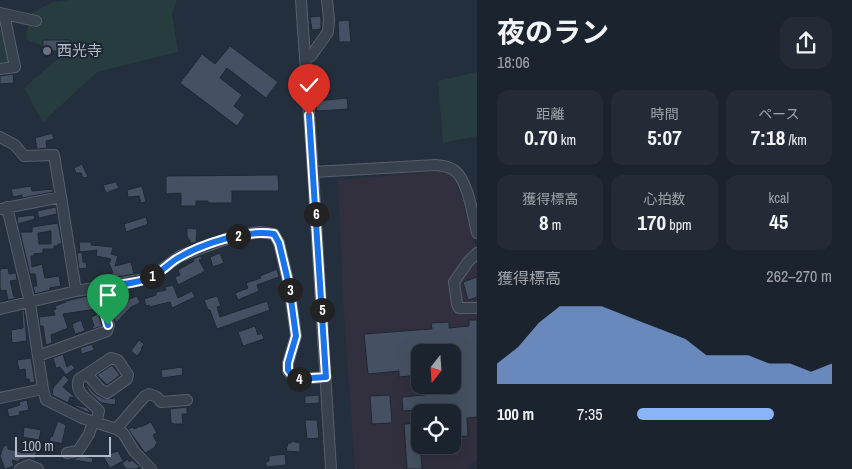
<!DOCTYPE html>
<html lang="ja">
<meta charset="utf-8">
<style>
body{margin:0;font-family:"Archivo Narrow","Noto Sans JP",sans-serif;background:#242b36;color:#f1f3f6;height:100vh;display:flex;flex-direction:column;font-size:19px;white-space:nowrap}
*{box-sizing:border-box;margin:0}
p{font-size:16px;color:#a0a4aa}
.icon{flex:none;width:28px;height:28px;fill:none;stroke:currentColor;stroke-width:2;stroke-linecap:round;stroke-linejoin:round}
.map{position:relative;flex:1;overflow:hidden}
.drawer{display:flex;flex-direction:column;background:#1b232e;width:375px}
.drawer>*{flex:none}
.needle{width:32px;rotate:197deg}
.buttons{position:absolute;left:411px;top:344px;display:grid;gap:10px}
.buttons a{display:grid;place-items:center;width:50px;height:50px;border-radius:10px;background:#1b232e;box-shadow:0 5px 20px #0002,0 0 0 1px #39404a;font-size:25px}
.scale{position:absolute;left:15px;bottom:12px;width:96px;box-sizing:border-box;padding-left:5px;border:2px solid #b4bcc9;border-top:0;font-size:14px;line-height:18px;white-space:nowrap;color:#b4bcc9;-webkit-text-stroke:4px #1d2633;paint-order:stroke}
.pin{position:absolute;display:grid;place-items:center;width:42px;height:42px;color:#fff;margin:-51px -21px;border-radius:50% 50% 50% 0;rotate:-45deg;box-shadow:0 0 5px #0007}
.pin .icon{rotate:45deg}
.km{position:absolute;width:25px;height:25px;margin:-12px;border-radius:50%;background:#222;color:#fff;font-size:14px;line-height:25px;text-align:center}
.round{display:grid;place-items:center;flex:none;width:52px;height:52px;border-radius:15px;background:#242b36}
.headline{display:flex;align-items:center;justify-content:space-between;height:85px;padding:0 20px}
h1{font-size:28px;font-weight:700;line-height:38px}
.figures{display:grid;grid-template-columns:repeat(3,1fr);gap:8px;height:85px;padding:5px 20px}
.figures div{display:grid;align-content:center;border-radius:12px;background:#242b36;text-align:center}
.figures b{font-size:21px;font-weight:700}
.figures small{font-size:14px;font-weight:400}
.figures p{font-size:14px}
.chart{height:140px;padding:10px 20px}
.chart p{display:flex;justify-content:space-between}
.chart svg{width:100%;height:90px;margin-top:5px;fill:#8ab4f8;opacity:.7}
ul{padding:0 20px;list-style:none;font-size:16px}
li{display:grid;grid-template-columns:80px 60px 1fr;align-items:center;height:38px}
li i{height:12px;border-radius:6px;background:#8ab4f8}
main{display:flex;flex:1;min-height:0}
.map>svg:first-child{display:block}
.medical{fill:#32303f;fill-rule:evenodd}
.green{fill:#263c3f}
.building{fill:#455162;stroke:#1f2835;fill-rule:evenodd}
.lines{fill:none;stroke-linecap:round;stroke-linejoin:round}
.minor-casing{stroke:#565f6c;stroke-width:12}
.minor{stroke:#38414e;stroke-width:10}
.route-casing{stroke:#fff;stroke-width:10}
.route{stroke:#1a73e8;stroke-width:6}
.worship-dot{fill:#6b7280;stroke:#1d2633;stroke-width:2}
.labels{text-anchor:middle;stroke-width:4;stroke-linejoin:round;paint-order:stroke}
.poi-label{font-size:15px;fill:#b4bcc9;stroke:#1d2633;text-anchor:start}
</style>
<main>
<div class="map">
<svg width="477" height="469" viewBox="0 0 477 469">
<rect width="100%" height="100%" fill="#242f3e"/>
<path class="medical" d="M441,171l12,5 14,35 8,33 2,1v214l-11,10h-111l-12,-170 -5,-119zM420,352h32v33h-32zM420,412h32v33h-32z"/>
<path class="green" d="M70,0h107l-5,13 6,39 -81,20 -54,50 -19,-34 38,-33 -36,-16 3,-25 24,-12z
M0,30h7l5,35 -12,1z
M477,72v64l-34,7 -5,-62z"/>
<path class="building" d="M321,16v13l-9,1 -2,-13z
M349,20l2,22h-12l-1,-21z
M43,40h27v11h-27z
M230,46l48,36 -12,16 -39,-30 -7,10 22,17 -8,11 11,9 -8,11 -57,-43 22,-29 13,10z
M13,74l1,9 -14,1v-8z
M347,98l1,11 -31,2 -1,-10z
M52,133l2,6 -8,2 1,7 -10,1 -2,-11z
M82,164l6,13 -5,1 -2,-5h-5l-2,-5z
M278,175l1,16h-47v12h-24v-2h-12v5h-15v-13l-15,1v-18z
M116,182l3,6 -13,5 -3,-8z
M31,186l1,5 21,-2v3l-31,6v-3l-9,2 -2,-8z
M142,186l4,16 -5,1 -2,-7 -11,1 -1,-7z
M56,207l1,7 -18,4 -2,-7z
M34,215l1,4 -17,5 -1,-7z
M146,217l2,7 -22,8 -2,-8z
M58,223l4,21h-4v2h-4v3h-11v4l-9,1v2h-3l1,11 10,-3 3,14 14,-2 2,10 -11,2v2l-15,4 -2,-8h4l-2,-12h-5l-10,-42h12v-5zM51,231v13h-12l-1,-11z
M187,228l10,1 -1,14h-6v-3h-2v-3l-1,-1z
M79,242h12v3l22,2 -2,7 7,2 -3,10 16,-4 3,12 -28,5 -1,-4 8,-2 -4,-10 2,-4 -15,-3 1,-6 -17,2z
M82,252l1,10h3l1,6 -8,1 -2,-16z
M220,253l4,10 -11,4 -3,-10z
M200,256l2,3 -3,1 6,11 -27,14 -3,-8 5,-2 -2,-5 16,-9 -1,-2z
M8,268l1,6 7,-1 1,7 -7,1 4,16h7l-17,4 4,-1 -2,-10 -4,1 -2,-3v-19z
M277,269l2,8 -22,8 2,6 -21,9 -3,-7 13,-5 -2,-5 15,-5 -1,-2z
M477,277v20l-9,3 -5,-18z
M173,285l5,13 14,-7 3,6 -23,11 -2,-6 -21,5v-2l-3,1 -2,-7 12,-4v-3l10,-2 -1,-3z
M119,290l3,12 15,-6 3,7 -9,4 -15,16 -8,-23 3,-1 -1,-7z
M92,295l5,14 -34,5 5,14 -17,7 1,8 -6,2 -3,-19h-3l-1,-9 16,-2 -2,-5 3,-1 -1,-3 11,-4v-1z
M217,296l4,10 -4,1 3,10 47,-16 3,9 -53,19 -7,-19h-2l-4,-10z
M24,310l3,31 -15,2 -1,-13 12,-2 -1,-17z
M98,314l4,12 -9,3 -1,-2 2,-1 -3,-9z
M81,320l4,11 -10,3 -3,-10z
M469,320h8v97l-10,1 1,18 -16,1v-25h-20l-1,-3 -28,2 -1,-14 23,-2v-10h27v-18h5l-1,-16 -36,1v23l-21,2v-6l-31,3 -4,-40 68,-5 -1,-6 18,-1v6l20,-2z
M255,326l3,9 4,-2 2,6 -21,7 -5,-14z
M139,340l5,4 -3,5 1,1 -5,6 -6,-5z
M92,344l2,6 -12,4 -2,-6z
M63,354l4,13 4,-3 4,4 -9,7 -6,-8 -4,1 -3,-10z
M31,358l4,24 -5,1 -1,-4h-3l-1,-10 -6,1 -2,-10z
M112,365l8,10 -13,10 -10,-10z
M182,367l1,8 -21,3 -1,-8z
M64,375l5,5 -6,7 13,11 -6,-1 -2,6 19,5 4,6 -39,-19 1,-7z
M87,385l8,9 9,5 12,-1 -1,7 -13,-2 -3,-2 -9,-8 -4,-7z
M319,395v8l-14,1v-8z
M390,395l2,28 -20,1 -2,-28z
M27,400l2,10 -10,2 1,3 -11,2 -2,-8 13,-4 -1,-3z
M187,407v7h-5l1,10h-10l-2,-2 -1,-13z
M305,420h12l2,18 -12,1z
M58,421l8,4 -4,18 2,1 -15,-3 2,-5 1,1z
M151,422l6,11 -4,2 4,8 -3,5 -9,5 -17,-24 5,-2 1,2 7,-3v1z
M419,423l3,46h-15l-3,-45z
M24,427l17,3 -2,10 -16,-3z
M291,441l9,2v9l-14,-1 2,-8h3z
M4,445l4,1v3l18,4v-5l11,1 -2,10 -6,-1 -10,2v2l-7,-2 2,6 -9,3 -5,-13z
M118,451l5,10 -13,7 -7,-12z
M285,454l1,11 -20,2v-5l3,-1v-5z
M82,456l11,2 -1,5 -18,-3v-1z
M128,459l1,3 3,-2 8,7 -4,2h-10l-4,-6z"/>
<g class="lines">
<g class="minor-casing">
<path id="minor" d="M301,0l12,172 18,297
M0,13l36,8
M305,58l6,-2 17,-24 1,-13 -2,-19
M0,69l15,-2 -11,-53
M0,137l15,8 9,11 30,-1 7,42
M313,172l123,-7c7,1 12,1 18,5 14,10 19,46 23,63
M0,209l61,-12 15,94
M477,253l-9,9 -14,20 3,22 2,4h18
M0,309l76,-18 69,-12 8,-3 27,-20 52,-19 28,-5 14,2 5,9 10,42 7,51 -8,27v8l5,5 6,3 27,-2
M38,356l69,-25 2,-6 -12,-38
M87,374l13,15 7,4 20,-14 1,-4 -10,-15 -7,-2 -32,21c-6,15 13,22 20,32l-3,12
M43,389l3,11 36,18 34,11 29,-33 4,-2 8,3 4,5 26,-2
M0,398l43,-9 -13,-86 -23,-96
M116,429l7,4 11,18 17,18
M67,453l11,-2 11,-17 4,-12
M20,469l9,-4 9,4"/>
</g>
<use href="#minor" class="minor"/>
</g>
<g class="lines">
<g class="route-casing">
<path id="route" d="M108,325l-11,-38c16,-2 42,-3 56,-11 10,-5 16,-13 25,-18 24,-14 68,-29 96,-24l5,9 10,42 7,51 -8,27v7l5,6 6,3 27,-2 -17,-262"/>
</g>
<use href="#route" class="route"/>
</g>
<circle class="worship-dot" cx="47" cy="51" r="5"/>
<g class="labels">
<g class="poi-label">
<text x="57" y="56">西光寺</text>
</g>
</g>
</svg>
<div class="buttons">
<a><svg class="needle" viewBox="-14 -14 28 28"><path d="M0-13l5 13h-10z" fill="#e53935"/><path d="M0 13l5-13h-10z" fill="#a0a4aa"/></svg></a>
<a><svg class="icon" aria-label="locate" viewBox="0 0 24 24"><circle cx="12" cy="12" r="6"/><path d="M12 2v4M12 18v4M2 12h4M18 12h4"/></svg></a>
</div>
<div class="scale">100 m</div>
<div class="pin" style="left:108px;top:325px;background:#1e9e55"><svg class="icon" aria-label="arrive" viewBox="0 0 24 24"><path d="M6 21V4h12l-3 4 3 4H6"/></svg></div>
<div class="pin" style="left:309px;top:115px;background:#d93025"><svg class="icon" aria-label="check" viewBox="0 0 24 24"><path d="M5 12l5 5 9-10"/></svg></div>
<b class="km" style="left:152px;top:276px">1</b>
<b class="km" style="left:238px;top:236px">2</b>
<b class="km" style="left:290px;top:290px">3</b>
<b class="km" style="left:299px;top:379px">4</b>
<b class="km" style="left:322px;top:310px">5</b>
<b class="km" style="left:316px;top:214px">6</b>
</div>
<section class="drawer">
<div class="headline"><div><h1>夜のラン</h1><p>18:06</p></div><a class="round"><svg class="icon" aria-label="share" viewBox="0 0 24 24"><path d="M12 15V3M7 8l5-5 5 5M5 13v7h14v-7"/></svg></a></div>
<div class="figures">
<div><p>距離</p><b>0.70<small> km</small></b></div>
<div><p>時間</p><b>5:07</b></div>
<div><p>ペース</p><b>7:18<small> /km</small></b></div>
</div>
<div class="figures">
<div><p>獲得標高</p><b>8<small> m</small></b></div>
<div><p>心拍数</p><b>170<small> bpm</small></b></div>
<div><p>kcal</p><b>45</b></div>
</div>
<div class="chart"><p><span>獲得標高</span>262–270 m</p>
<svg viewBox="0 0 160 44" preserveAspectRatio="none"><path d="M0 44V34L10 26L20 14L30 6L40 6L50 6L60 10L70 14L80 18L90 22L100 30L110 30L120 30L130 34L140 34L150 38L160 34V44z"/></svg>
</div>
<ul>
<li><b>100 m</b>7:35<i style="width:70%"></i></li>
</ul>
</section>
</main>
